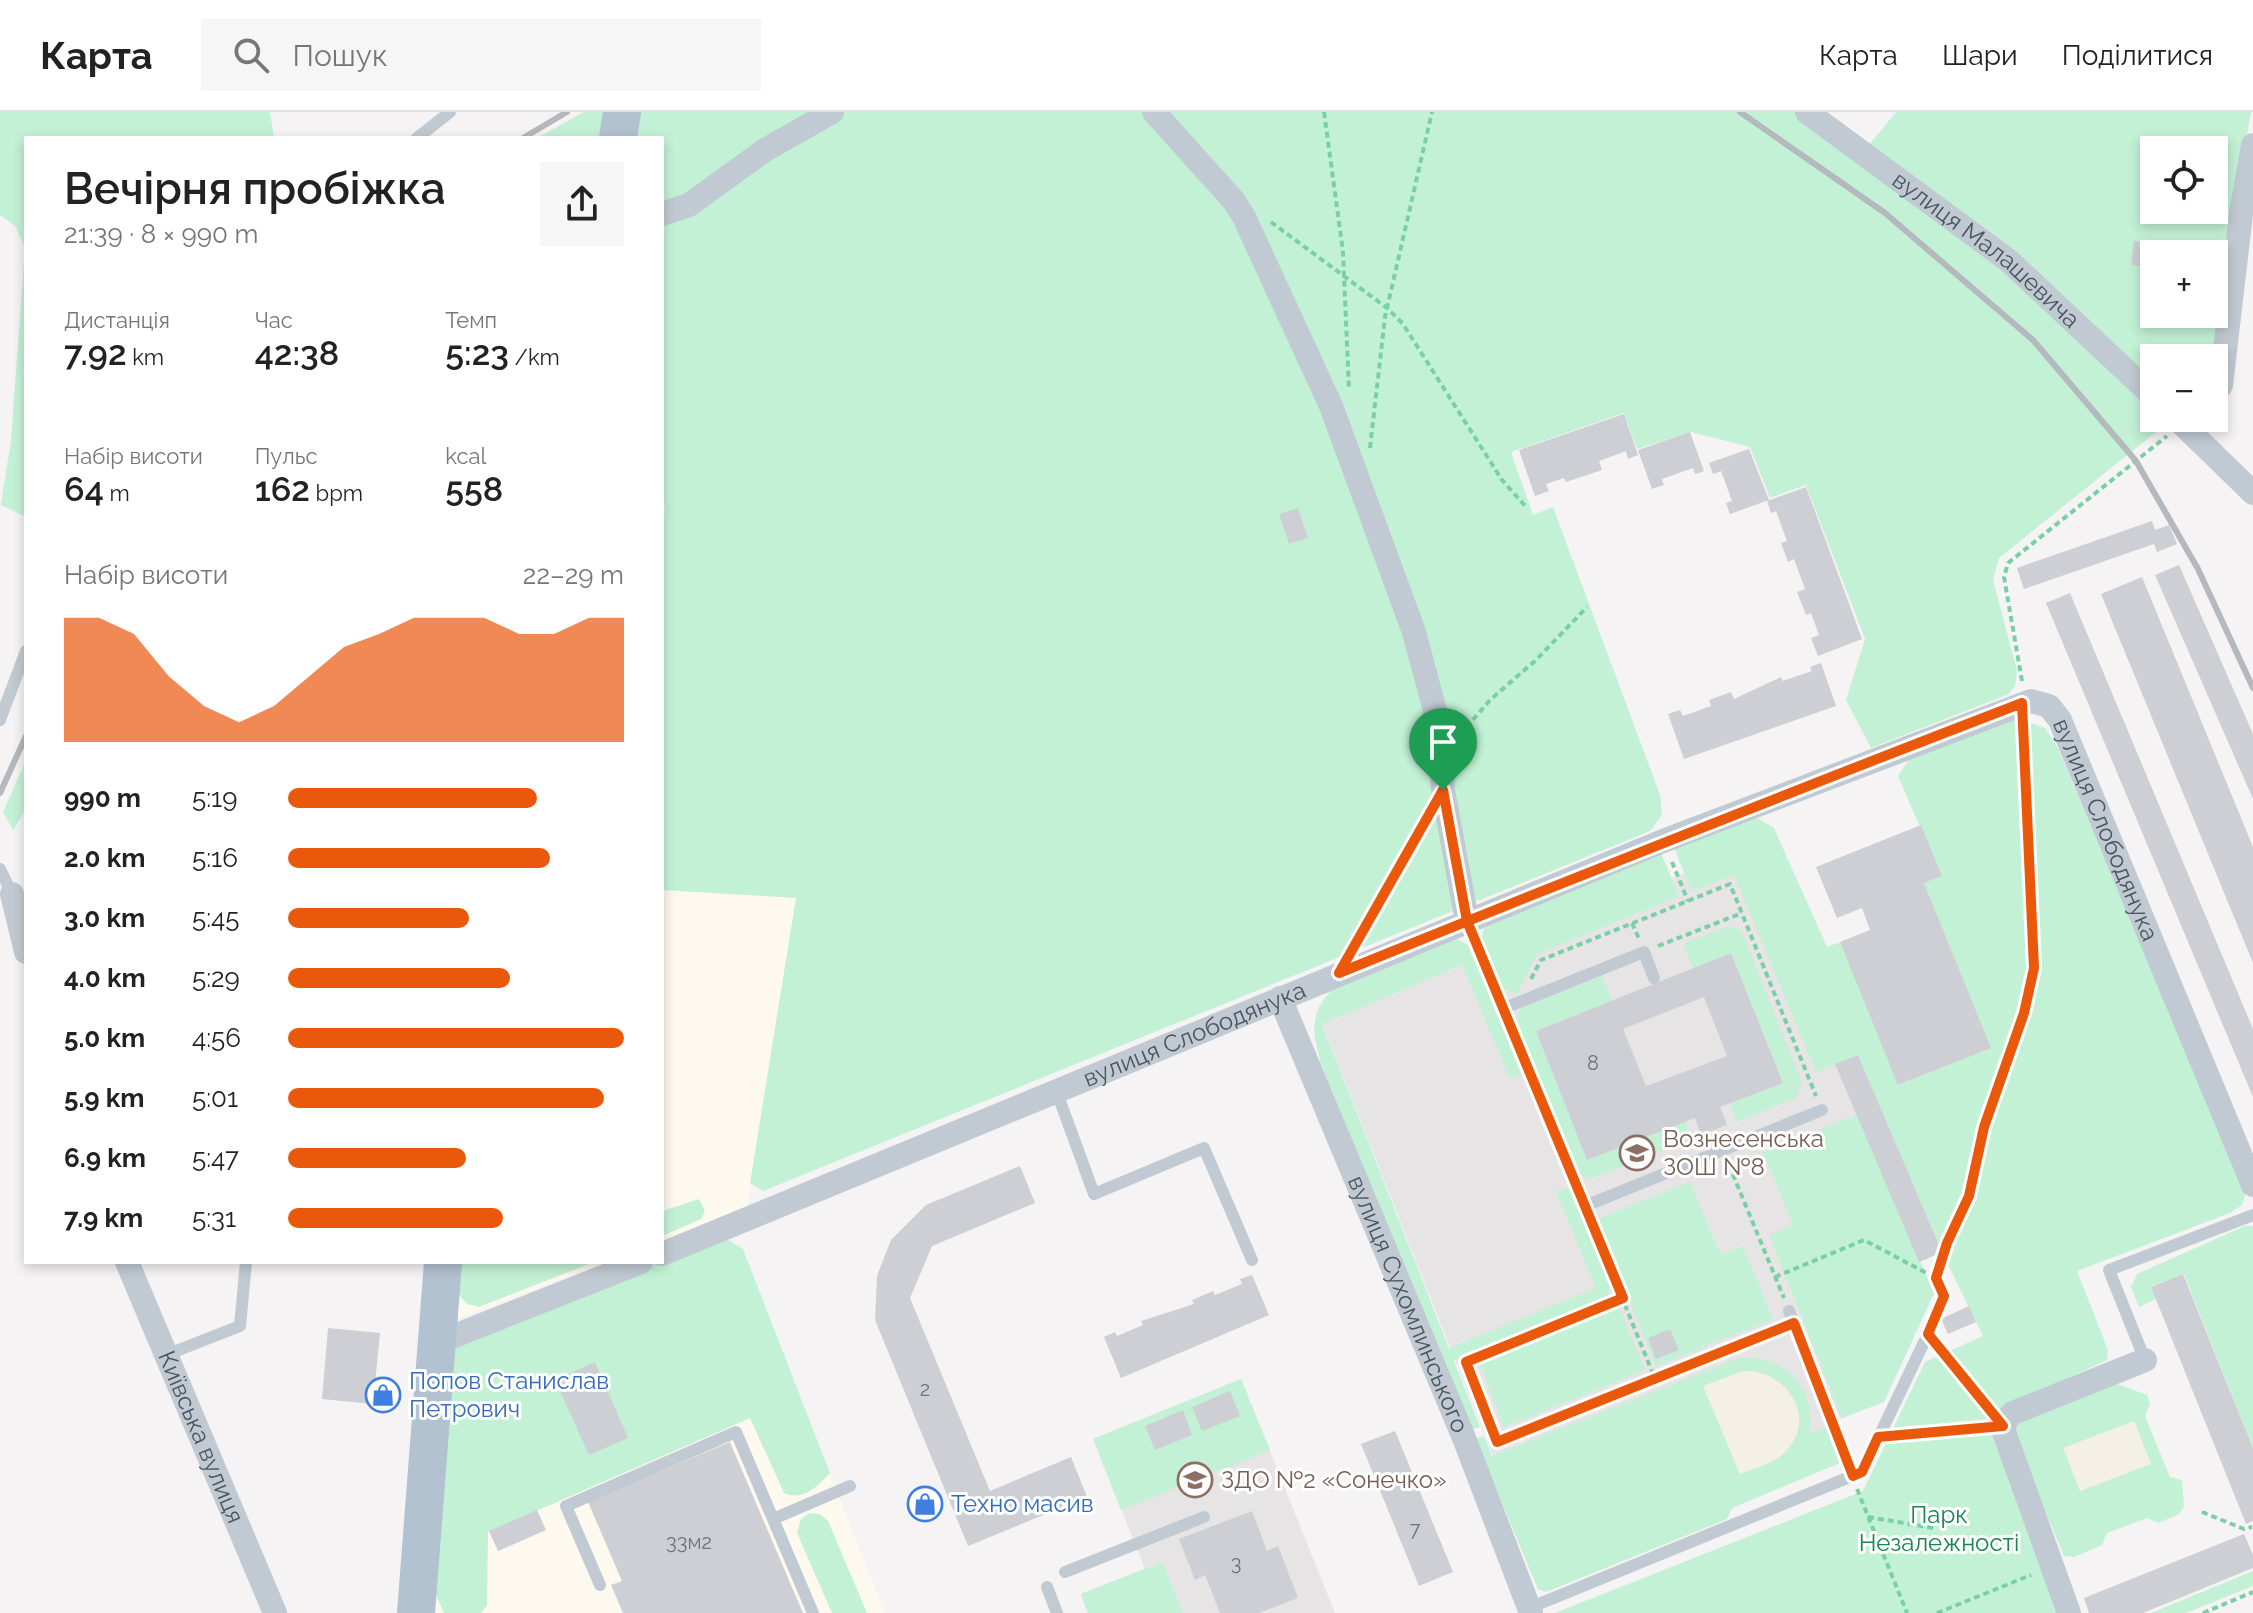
<!DOCTYPE html>
<html lang="uk">
<meta charset="utf-8">
<style>
body{margin:0;font-family:Raleway,sans-serif;background:#f6f6f6;color:#222;height:100vh;display:flex;flex-direction:column;font-size:30px;white-space:nowrap}
*{box-sizing:border-box;margin:0}
p{font-size:26px;color:#767676}
.icon{flex:none;width:44px;height:44px;fill:none;stroke:currentColor;stroke-width:2;stroke-linecap:round;stroke-linejoin:round}
.map{position:relative;flex:1;overflow:hidden}
.side{position:absolute;left:24px;top:24px;width:640px;height:1128px;display:flex;flex-direction:column;background:#fff;border-radius:0px;box-shadow:0 4px 12px #0003}
.side>*{flex:none}
.tools{position:absolute;left:2140px;top:24px;display:grid;gap:16px}
.tools a{display:grid;place-items:center;width:88px;height:88px;border-radius:0px;background:#fff;box-shadow:0 4px 12px #0003;font-size:40px}
.pin{position:absolute;display:grid;place-items:center;width:68px;height:68px;color:#fff;margin:-82px -34px;border-radius:50% 50% 50% 0;rotate:-45deg;box-shadow:0 0 8px #0007}
.pin .icon{rotate:45deg}
.round{display:grid;place-items:center;flex:none;width:84px;height:84px;border-radius:0px;background:#f6f6f6}
.summary{display:flex;align-items:center;justify-content:space-between;height:136px;padding:0 40px}
h1{font-size:44px;font-weight:600;line-height:60px}
.metrics{display:grid;grid-template-columns:repeat(3,1fr);gap:12px;height:136px;padding:8px 40px}
.metrics div{display:grid;align-content:center}
.metrics b{font-size:34px;font-weight:600}
.metrics small{font-size:22px;font-weight:400}
.metrics p{font-size:22px}
.chart{height:224px;padding:16px 40px}
.chart p{display:flex;justify-content:space-between}
.chart svg{width:100%;height:144px;margin-top:8px;fill:#ea580c;opacity:.7}
ul{padding:0 40px;list-style:none;font-size:26px}
li{display:grid;grid-template-columns:128px 96px 1fr;align-items:center;height:60px}
li i{height:20px;border-radius:10px;background:#ea580c}
header{display:flex;align-items:center;gap:48px;box-sizing:border-box;height:112px;padding:0 40px;background:#fff;border-bottom:2px solid #e0e0e0}
header strong{font-size:38px}
nav{display:flex;gap:44px;margin-inline-start:auto;font-size:28px}
.search{width:560px;height:72px;background:#f6f6f6;display:flex;align-items:center;gap:20px;box-sizing:border-box;padding:0 28px;border-radius:0px;color:#767676;font-size:30px}
.map>svg:first-child{display:block}
.commercial{fill:#fdf9ef}
.education{fill:#e6e4e5}
.green{fill:#c3f1d5;fill-rule:evenodd}
.sand{fill:#f5f0e5}
.building{fill:#cdcfd5;fill-rule:evenodd}
.lines{fill:none;stroke-linecap:round;stroke-linejoin:round}
.path{stroke:#7ad0a6;stroke-width:4;stroke-dasharray:6 4;stroke-linecap:butt}
.lane{stroke:#c1cad2;stroke-width:12}
.street{stroke:#c1cad2;stroke-width:24}
.primary{stroke:#b3c2d1;stroke-width:38}
.rail{stroke:#b5b8bd;stroke-width:6}
.route-casing{stroke:#fff;stroke-width:16}
.route{stroke:#ea580c;stroke-width:10}
.labels{text-anchor:middle;stroke-width:6;stroke-linejoin:round;paint-order:stroke}
.number-label{font-size:20px;fill:#6b747e}
.street-label{font-size:24px;fill:#4a5661;stroke:#fff}
.education-label{font-size:24px;fill:#785e54;stroke:#fff;text-anchor:start}
.shop-label{font-size:24px;fill:#366cbe;stroke:#fff;text-anchor:start}
.park-label{font-size:24px;fill:#17864f;stroke:#fff}
</style>
<header>
<strong>Карта</strong>
<div class="search"><svg class="icon" aria-label="search" viewBox="0 0 24 24"><circle cx="10" cy="10" r="6"/><path d="M15 15l6 6"/></svg>Пошук</div>
<nav><a>Карта</a><a>Шари</a><a>Поділитися</a></nav>
</header>
<div class="map">
<svg width="2253" height="1501" viewBox="0 0 2253 1501">
<rect width="100%" height="100%" fill="#f5f3f3"/>
<path class="commercial" d="M662,778l134,8 -49,309 -85,33z
M452,1150h154l-153,58z
M799,1285l86,216h-450l2,-59z"/>
<path class="education" d="M1766,727l176,413 -22,10 14,31 -50,109 -57,22 15,38 -298,123 -222,-562z
M1241,1267l94,234h-247l-7,-19 64,-25 -52,-130z"/>
<path class="green" d="M0,0h270l4,26h-248v379l-25,-12 10,-65 14,-192 -10,-22 -15,-11z
M584,0h19l-4,26h-62z
M640,0h1154l212,155 148,140v11h12v6l-167,134 -6,22 24,91 -2,15 -6,8 -138,54 -25,-48 19,-61 -59,-154 -36,13 -20,-51 -59,-15 -54,17 -13,-36 -113,39 22,63 20,-8 107,288 2,20 -12,16 -887,360 -13,-8 46,-285 -134,-8v-360l3,-25 -3,-1v-366h-26z
M1896,0h355l-18,101 -19,145h-60v28l-286,-240zM2154,38h60v60h-60zM2154,142h60v60h-60z
M2018,606l27,10 12,18 189,446 -4,13 -12,8 -153,58 31,79 -1,10 -111,51 -6,13 69,189h-504l308,-122 62,-129 58,-26 -41,-84 -84,-197 -42,17 -82,-197 -42,16 -18,-43 75,-30 10,1 15,9 53,119 13,-5 59,143 91,-38 -66,-164 17,-7 -43,-100 15,-22z
M26,648v49l-13,21 -10,-18z
M1661,741l18,43 -142,58 -20,40 -14,-5 -22,-50 3,-11z
M1727,815l10,1 7,8 58,147 -6,15 -59,24 -7,-18 53,-22 -52,-129 -38,15 -10,-24z
M1457,827l11,6 53,129 -11,5 -48,-114 -140,59 127,324 147,-60 -40,-96 15,-5 40,102 -7,10 -150,62 26,66 -9,3 -149,-363c-8,-30 -15,-52 9,-76z
M1602,864l10,24 -76,31 51,129 98,-39 7,18 -102,40 -14,-6 -62,-152 7,-13z
M1857,1003l77,178 -50,109 -42,16 -73,-183 24,-10 -30,-73z
M1690,1070l30,72 23,-8 30,73 -117,47 -59,-147z
M699,1087l6,12 -4,8 -39,17v-25z
M2245,1114h8v222l-69,-174 -33,12 5,13 -17,8 -8,-20 6,-13z
M723,1125l20,12 87,224c-12,13 -28,29 -46,20l-34,-75 -262,114 -1,73 -6,8h-37l-9,-20 16,-240 12,-14z
M461,1150h133l-115,45 -12,-3 -9,-10z
M1619,1195l26,63 -141,57 -25,-65z
M1739,1246c46,-4 77,30 71,75l18,-6 14,35 -110,46 -5,11 -181,73 -8,-3 -63,-150 9,-3 8,20zM1743,1259c43,-2 75,47 42,81 -11,12 -30,16 -45,22l-36,-88z
M1241,1267l29,71 -149,60 -28,-71z
M2109,1269l38,14 3,9 -5,12 25,61 12,3 2,27 -5,7 -21,9 -11,-5 -40,15 -5,12 -28,12 -10,-1 -50,-120 2,-11z
M809,1401l11,1 8,7 39,92h-35l-35,-80 4,-14z
M1162,1450l21,51h-95l-7,-19z
M2253,1459v15l-67,27h-35z"/>
<path class="sand" d="M1743,1259c43,-2 76,47 42,81 -12,12 -30,16 -45,22l-37,-88z
M2134,1309l17,43 -71,27 -17,-43z"/>
<path class="building" d="M2134,129l40,3 -1,10h-19v13l-23,-2z
M1624,302l14,41 -10,4 -2,-8 -27,10 3,9 -36,12 -2,-4 -18,6 3,7 -14,5 -16,-46z
M1690,320l14,39 -9,3 -2,-6 -31,11 2,6 -12,4 -14,-39z
M1749,337l20,51 -39,14 -4,-11 6,-2 -11,-30 -8,3 -4,-11z
M1806,375l56,152 -44,17 -7,-18 8,-3 -8,-22 -5,2 -9,-23 8,-3 -11,-30 -6,3 -7,-19 6,-2 -11,-30 -5,2 -4,-12z
M1298,396l10,30 -19,6 -10,-30z
M2152,409l3,9 14,-5 8,19 -20,8 -3,-8 -130,45 -7,-21z
M2179,453l74,169v65l-98,-224z
M2142,465l111,270v116l-152,-369z
M2070,481l183,436v68l-207,-494z
M1821,551l15,43 -152,53 -16,-45 12,-4 3,6 28,-10 -2,-6 22,-8 3,7 47,-22 2,4 29,-10 -2,-4z
M1921,713l21,51 -18,7 67,165 -93,37 -58,-143 30,-12 -8,-22 -25,10 -21,-51z
M1731,841l52,130 -63,24 7,18 -26,10 -6,-17 -108,42 -51,-129zM1704,885l23,59 -81,30 -23,-57z
M1858,943l84,197 -23,10 -84,-198z
M1020,1054l15,37 -103,43 -22,52 80,193 81,-34 16,40 -119,49 -93,-226 2,-44 14,-36 35,-35z
M2183,1162l70,174v73l-7,3 -95,-237z
M1252,1163l17,40 -148,63 -17,-41 11,-5 2,4 26,-11 -2,-4 53,-17 -2,-4 21,-9 2,4 27,-11 -2,-5z
M1969,1194l7,16 -28,12 -7,-15z
M328,1216l52,5 -7,71 -51,-5z
M1670,1217l9,21 -23,9 -8,-21z
M595,1250l33,76 -39,17 -34,-75z
M1230,1279l10,25 -38,15 -10,-24z
M1183,1298l9,25 -37,15 -10,-24z
M1395,1319l58,141 -34,14 -58,-142z
M730,1330l73,171h-180l-12,-28 11,-4 -34,-79z
M537,1398l9,20 -48,21 -9,-20z
M1252,1399l15,40 11,-5 20,52 -39,15h-39l-15,-38 -10,5 -16,-41z
M2244,1422l9,21v13l-110,45h-54l-5,-15z"/>
<g class="lines">
<path class="path" d="M1324,0l19,140 6,137
M1271,110l116,86 16,16 99,156 25,28
M1370,336l15,-131 47,-205
M2022,569l-18,-104 4,-14 159,-127
M1460,623l30,-35 46,-40 51,-53
M1672,750l16,39
M1632,811l7,16
M1357,832l68,-121
M1658,834l84,-33
M1531,867l10,-19 189,-76 86,212
M1729,1053l55,133
M1591,1109l64,158
M1775,1165l89,-37 72,38 8,18 -11,25
M1936,1166l11,-35 22,-47 15,-69 40,-114 10,-45v-48l-8,-77 -4,-117
M1940,1237l48,58
M1492,1315l-26,-65 157,-64
M1485,1318l7,-3 5,15 283,-113
M1897,1323l87,-7
M1857,1377l50,124
M2202,1400l42,17 8,-2
M1868,1405l65,11
M1937,1501l94,-38
M2203,1501l50,-21"/>
<path class="lane" d="M417,26l33,-26
M0,608l26,-69
M0,757l12,25
M1467,809l118,285 237,-96
M1502,897l142,-57 10,26
M1056,978l38,104 110,-46 48,112
M1789,1199l64,165
M166,1243l74,-29 6,-64
M2145,1248l-36,-90 144,-55
M773,1407l77,-33
M1065,1460l139,-55
M600,1473l-34,-79 170,-74 77,181
M1047,1475l10,26
M1529,1496l333,-136 66,-138"/>
<g class="street">
<path d="M1154,0l80,89 10,16 87,189 83,226 24,90 5,68 24,131"/>
<path id="s1" d="M1807,0l202,149 145,136"/>
<path d="M662,102l27,-9 76,-55 67,-38"/>
<path d="M2214,283l7,-10 20,-171 12,-69"/>
<path d="M2176,306l77,75"/>
<path d="M12,782l14,58"/>
<path id="s2" d="M1280,886l184,440 67,175"/>
<path id="s3" d="M662,1142l1001,-413 368,-140 18,5 11,14 193,465"/>
<path id="s4" d="M127,1150l148,351"/>
<path d="M434,1232l207,-82"/>
<path d="M2069,1501l-65,-181 1,-11 8,-8 132,-53"/>
</g>
<path class="primary" d="M618,26l4,-26
M416,1501l27,-351"/>
<path class="rail" d="M1740,0l145,101 148,127 103,121 62,108 55,119
M523,26l44,-26
M0,681l26,-57"/>
</g>
<g class="lines">
<g class="route-casing">
<path id="route" d="M1443,678l24,131 156,377 -157,64 31,80 297,-119 59,153 9,-4 16,-35 125,-11 -75,-92 16,-38 -8,-18 11,-35 22,-47 15,-69 40,-114 10,-45 -12,-265c-229,88 -456,178 -683,270l104,-183"/>
</g>
<use href="#route" class="route"/>
</g>
<defs>
<g id="school-ring" transform="scale(1.8)"><circle r="9.5" fill="#fff" stroke="#8d6e63" stroke-width="1.5"/><path d="M0-5L7-2L0 1L-7-2ZM-4 1L0 2.5L4 1V4Q0 6-4 4Z" fill="#8d6e63"/></g>
<g id="shop-ring" transform="scale(1.8)"><circle r="9.5" fill="#fff" stroke="#3f7fe0" stroke-width="1.5"/><path d="M-5-2.5h2.3a2.7 3.5 0 0 1 5.4 0H5L5.5 6h-11ZM-1.5-2.5h3a1.5 2.3 0 0 0-3 0Z" fill="#3f7fe0"/></g>
</defs>
<g fill-rule="evenodd">
<use href="#school-ring" x="1637" y="1041"/>
<use href="#shop-ring" x="383" y="1283"/>
<use href="#school-ring" x="1195" y="1368"/>
<use href="#shop-ring" x="925" y="1392"/>
</g>
<g class="labels">
<g class="number-label">
<text x="1593" y="958">8</text>
<text x="925" y="1284">2</text>
<text x="1415" y="1424">7</text>
<text x="689" y="1437">33м2</text>
<text x="1236" y="1458">3</text>
</g>
<g class="street-label">
<text dy="8" stroke="none"><textPath href="#s1" startOffset="226">вулиця Малашевича</textPath></text>
<text dy="8" stroke="none"><textPath href="#s3" startOffset="1632">вулиця Слободянука</textPath></text>
<text dy="8" stroke="none"><textPath href="#s3" startOffset="576">вулиця Слободянука</textPath></text>
<text dy="8" stroke="none"><textPath href="#s2" startOffset="332">вулиця Сухомлинського</textPath></text>
<text dy="8" stroke="none"><textPath href="#s4" startOffset="190">Київська вулиця</textPath></text>
</g>
<g class="education-label">
<text x="1663" y="1035">Вознесенська<tspan x="1663" dy="28">ЗОШ №8</tspan></text>
<text x="1221" y="1376">ЗДО №2 «Сонечко»</text>
</g>
<g class="shop-label">
<text x="409" y="1277">Попов Станислав<tspan x="409" dy="28">Петрович</tspan></text>
<text x="951" y="1400">Техно масив</text>
</g>
<g class="park-label">
<text x="1939" y="1411">Парк<tspan x="1939" dy="28">Незалежності</tspan></text>
</g>
</g>
</svg>
<div class="tools">
<a><svg class="icon" aria-label="locate" viewBox="0 0 24 24"><circle cx="12" cy="12" r="6"/><path d="M12 2v4M12 18v4M2 12h4M18 12h4"/></svg></a>
<a>+</a>
<a>−</a>
</div>
<div class="pin" style="left:1443px;top:678px;background:#1e9e55"><svg class="icon" aria-label="arrive" viewBox="0 0 24 24"><path d="M6 21V4h12l-3 4 3 4H6"/></svg></div>
<section class="side">
<div class="summary"><div><h1>Вечірня пробіжка</h1><p>21:39 · 8 × 990 m</p></div><a class="round"><svg class="icon" aria-label="share" viewBox="0 0 24 24"><path d="M12 15V3M7 8l5-5 5 5M5 13v7h14v-7"/></svg></a></div>
<div class="metrics">
<div><p>Дистанція</p><b>7.92<small> km</small></b></div>
<div><p>Час</p><b>42:38</b></div>
<div><p>Темп</p><b>5:23<small> /km</small></b></div>
</div>
<div class="metrics">
<div><p>Набір висоти</p><b>64<small> m</small></b></div>
<div><p>Пульс</p><b>162<small> bpm</small></b></div>
<div><p>kcal</p><b>558</b></div>
</div>
<div class="chart"><p><span>Набір висоти</span>22–29 m</p>
<svg viewBox="0 0 160 44" preserveAspectRatio="none"><path d="M0 44V6L10 6L20 11L30 24L40 33L50 38L60 33L70 24L80 15L90 11L100 6L110 6L120 6L130 11L140 11L150 6L160 6V44z"/></svg>
</div>
<ul>
<li><b>990 m</b>5:19<i style="width:74%"></i></li>
<li><b>2.0 km</b>5:16<i style="width:78%"></i></li>
<li><b>3.0 km</b>5:45<i style="width:54%"></i></li>
<li><b>4.0 km</b>5:29<i style="width:66%"></i></li>
<li><b>5.0 km</b>4:56<i style="width:100%"></i></li>
<li><b>5.9 km</b>5:01<i style="width:94%"></i></li>
<li><b>6.9 km</b>5:47<i style="width:53%"></i></li>
<li><b>7.9 km</b>5:31<i style="width:64%"></i></li>
</ul>
</section>
</div>
